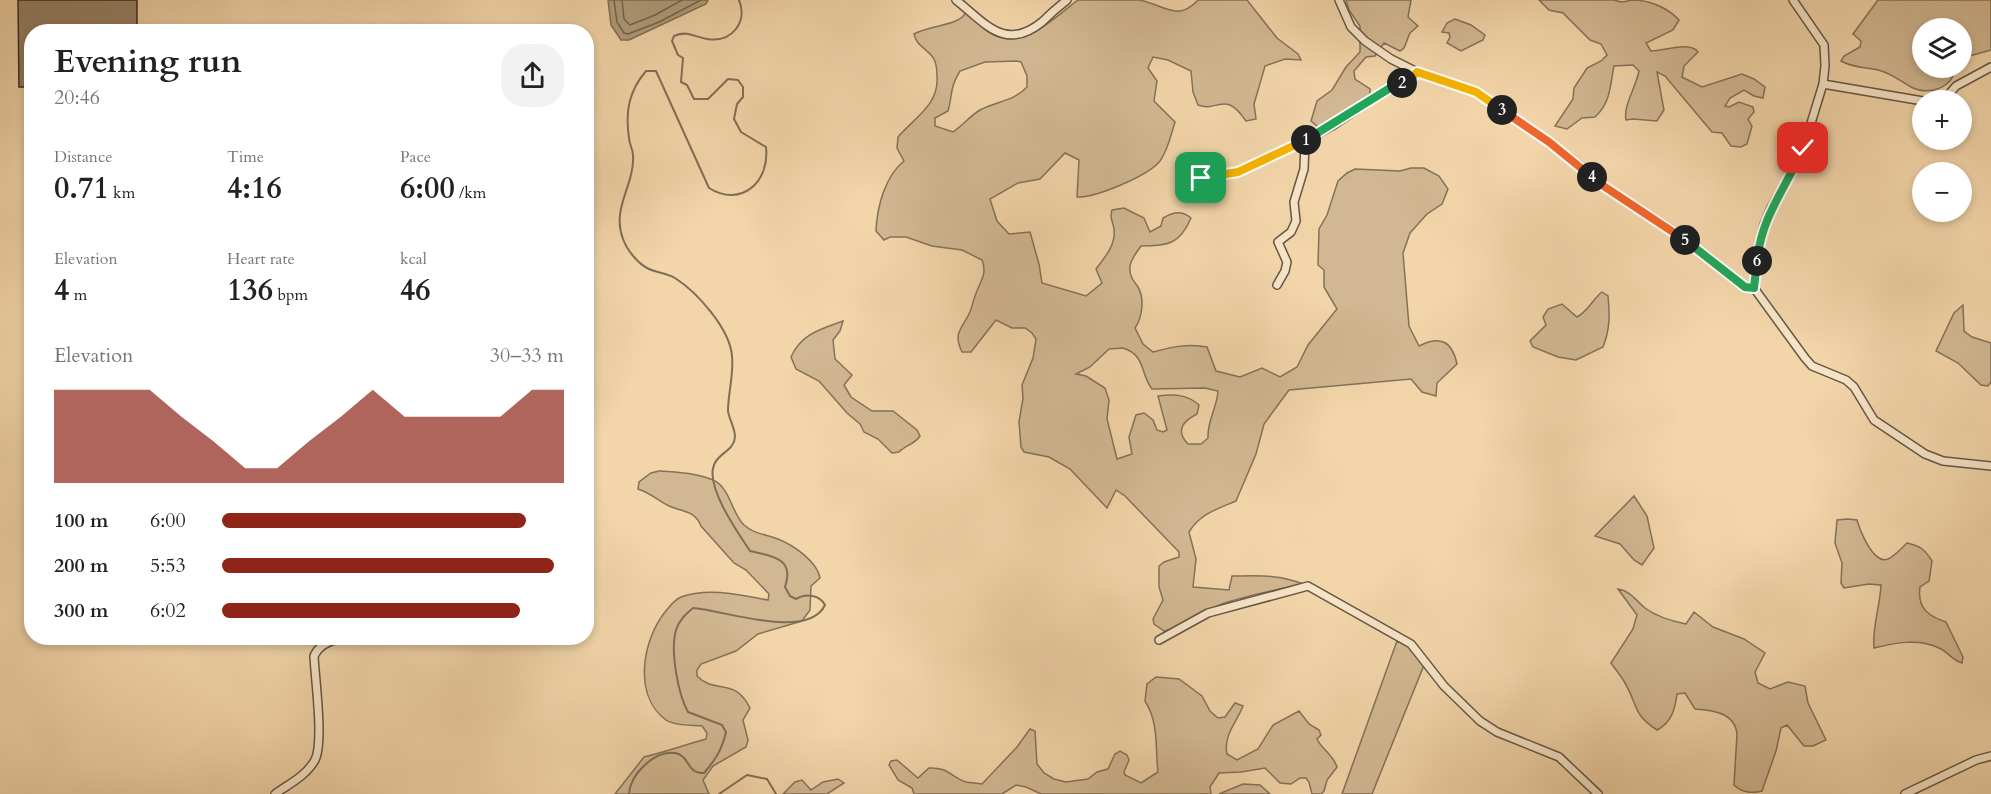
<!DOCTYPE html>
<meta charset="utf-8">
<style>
body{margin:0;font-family:Cardo,serif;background:#f2f2f2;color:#222;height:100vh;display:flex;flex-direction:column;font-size:22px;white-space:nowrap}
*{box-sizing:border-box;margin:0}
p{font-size:20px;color:#767676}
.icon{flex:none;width:33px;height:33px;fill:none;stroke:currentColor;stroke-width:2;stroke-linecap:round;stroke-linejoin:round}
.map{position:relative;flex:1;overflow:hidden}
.sheet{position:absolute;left:24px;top:24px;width:570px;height:621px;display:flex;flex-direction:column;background:#fff;border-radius:24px;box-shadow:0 3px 9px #0003}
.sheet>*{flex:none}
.tools{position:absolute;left:1912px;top:18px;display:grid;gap:12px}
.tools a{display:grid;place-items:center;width:60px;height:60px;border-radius:50%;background:#fff;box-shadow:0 3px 9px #0003;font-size:30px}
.pin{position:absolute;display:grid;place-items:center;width:51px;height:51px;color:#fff;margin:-26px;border-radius:12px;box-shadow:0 3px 9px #0006}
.km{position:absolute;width:30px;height:30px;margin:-15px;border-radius:50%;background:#222;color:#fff;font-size:16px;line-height:30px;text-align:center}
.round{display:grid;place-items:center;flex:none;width:63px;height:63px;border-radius:24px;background:#f2f2f2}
.head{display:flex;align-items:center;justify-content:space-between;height:102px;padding:0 30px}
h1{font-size:33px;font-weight:800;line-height:45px}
.stats{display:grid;grid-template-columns:repeat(3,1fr);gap:9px;height:102px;padding:6px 30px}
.stats div{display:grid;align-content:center}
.stats b{font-size:30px;font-weight:800}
.stats small{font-size:16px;font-weight:400}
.stats p{font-size:16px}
.chart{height:168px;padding:12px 30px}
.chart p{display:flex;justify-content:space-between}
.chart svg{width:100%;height:108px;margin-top:6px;fill:#8f2418;opacity:.7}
ul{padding:0 30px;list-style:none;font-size:20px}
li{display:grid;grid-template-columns:96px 72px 1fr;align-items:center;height:45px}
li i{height:15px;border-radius:8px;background:#8f2418}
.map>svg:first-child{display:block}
.green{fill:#d2b892;stroke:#83725a;stroke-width:1.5;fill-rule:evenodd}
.water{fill:#b19b7b;stroke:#7f6e57;stroke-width:1.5}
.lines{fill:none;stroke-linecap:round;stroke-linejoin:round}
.shore{stroke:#72634e;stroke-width:1.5}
.stream{stroke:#7f6e57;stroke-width:2}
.building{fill:#978368;stroke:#342b22;stroke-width:1.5}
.street-casing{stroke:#645644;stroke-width:10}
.street{stroke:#f7e4c7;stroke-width:7}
.split-1-casing{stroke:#fff;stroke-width:12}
.split-2-casing{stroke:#fff;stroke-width:12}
.split-3-casing{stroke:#fff;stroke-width:12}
.split-4-casing{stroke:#fff;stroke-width:12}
.split-5-casing{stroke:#fff;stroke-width:12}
.split-6-casing{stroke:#fff;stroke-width:12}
.split-7-casing{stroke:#fff;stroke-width:12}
.split-1{stroke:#f5b400;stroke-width:8}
.split-2{stroke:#22a559;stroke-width:8}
.split-3{stroke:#f5b400;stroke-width:8}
.split-4{stroke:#f0652b;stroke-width:8}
.split-5{stroke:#f0652b;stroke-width:8}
.split-6{stroke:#22a559;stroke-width:8}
.split-7{stroke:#22a559;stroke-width:8}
</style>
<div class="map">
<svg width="1991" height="794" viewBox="0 0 1991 794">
<rect width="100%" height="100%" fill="#f2d5a9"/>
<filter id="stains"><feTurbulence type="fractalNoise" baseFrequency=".00333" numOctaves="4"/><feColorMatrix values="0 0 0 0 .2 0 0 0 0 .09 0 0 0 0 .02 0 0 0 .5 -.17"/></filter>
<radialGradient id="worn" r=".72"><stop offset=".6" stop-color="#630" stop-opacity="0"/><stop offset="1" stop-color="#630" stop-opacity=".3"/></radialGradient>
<path class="green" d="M1078,0c20,0 42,0 61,0 24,4 38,23 59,0h49l30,38 21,16 3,6 -16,-1 -20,7 -11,38 2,15 -10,2c-22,-32 -27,-8 -48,-16l-5,-13 -2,-21 -23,-11 -15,-3 -5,11 9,13 -3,20 21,21c-4,13 -7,28 -15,39 -12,15 -65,37 -83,36l2,-37 -14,-7 -25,26 -22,4 -28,16 7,22 12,13 21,-2 9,32 3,19 44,13 16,-13 -6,-14c9,-12 20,-24 18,-40 -1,-8 -5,-11 -2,-19l12,-2 20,10 6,14 11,-6 2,-8c10,-6 18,-8 28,0 -11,26 -23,28 -50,28 -4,6 -10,13 -11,20 -1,10 3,14 8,21 7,12 4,31 -3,41l8,16 10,8c19,-5 35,-9 54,-5l9,24 24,6 22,-9 18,9 17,-10 11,-22 29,-36 -13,-22v-17l-6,-5 1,-36 8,-14 11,-34 9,-8 8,-4 45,2 11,-3h13l15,8 9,13 -6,15 -15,10 -17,19 -7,20 6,73 10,20c21,-11 33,-5 38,18l-20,19 -1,13 -14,-4 -11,-13 -122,11 -25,34 -8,30 -20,47c-19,8 -36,13 -47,31l7,27 -3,28 36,3 3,-14c25,0 47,-2 71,8 -27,6 -55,11 -81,20 -19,7 -42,25 -58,27l-10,-7 -1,-5 10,-19 -4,-13v-21l5,-4 15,-5v-5l-54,-56 -9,-6 -9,18 -37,-39 -21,-12 -25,-5 -3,-5 -2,-25 4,-24 -1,-13 11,-27 3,-19 -4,-6 -7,-5h-13l-16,-8 -25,32h-9c-9,-19 -1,-22 7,-38 3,-6 4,-13 6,-18 4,-13 13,-21 7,-36l-20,-10 -30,-4 -26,-9h-16l-6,3 -8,-9c1,-24 9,-55 28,-70l-7,-13 1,-11c16,-19 41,-32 39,-60 0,-7 0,-12 -3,-18 -6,-10 -18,-13 -20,-25 15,-9 46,-8 52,-22 9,5 13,13 21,19 32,24 67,-13 91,-31zM1017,61l4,1 6,14v11c-14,15 -31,14 -47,23 -10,6 -17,15 -27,22l-18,-6v-8l13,-7c5,-17 1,-22 12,-40l25,-9zM1123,348c23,7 17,26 29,41l53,-1 13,3c-1,17 -11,30 -10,47l-7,6h-13c-13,-13 -5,-23 9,-30l2,-9c-12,-11 -25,-11 -41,-9l9,34 -4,2 -6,-2 -4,-10 -9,-7 -8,2 -7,22 3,17 -15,5 -10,-40 2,-19 -4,-12 -19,-12 -10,-2 14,-7 19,-18z
M1346,0h65l-3,17 10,9 -8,7 -6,15 -4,3 -16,-8 -9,13 -9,1 -12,14 1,8 15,10v5l-12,10 -40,23 -7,-6 6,-20 15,-11 14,-23 14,-15v-26l-11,-16z
M1539,0h75c8,3 10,2 18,0 18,0 36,8 47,20l-6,10 -27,13 5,8c14,0 39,-10 47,1l-14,14 -2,11 20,10 40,-13 12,5 11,8 -2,11 -9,-2 -10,-6 -14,8 -5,8 4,1 10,-5 14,5 1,5 -6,7 4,7 -5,18 -6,3 -10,-1 -9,-13 -10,-1 -47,-56 -8,-4 7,38 -7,11 -24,-2 -7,1c-3,-14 10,-33 13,-49l-6,-6 -19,1c-4,19 -3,37 -19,51l-13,1 -15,11 -12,-3 18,-27 1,-11 13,-20 14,-7 6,-6 -6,-11 -11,-4 -27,-27 -14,-3z
M1878,0h113v50l-18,5h-11v-27h-39v40h32c-2,20 -26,28 -44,19 -11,-6 -20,-14 -33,-17 -13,-3 -25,-2 -37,-9l3,-5 16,-9 1,-6 -8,-7z
M1455,19l16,6 14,10 -2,5 -22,11 -14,-8 3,-6 -1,-4 -7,-1 5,-9z
M1602,292l6,4c2,19 2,33 -5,51l-27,13 -18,-3 -25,-10 -3,-6 16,-16 -3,-8 5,-8 14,-5 15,13c11,-6 15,-17 25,-25z
M1963,305l1,26 8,6 19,6v39l-3,4 -7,-1 -23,-22 -22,-12 18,-38z
M843,321l-3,10 -7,9 2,19 17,16 -8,10 7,12 21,14h21l24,19 3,6c-5,8 -14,9 -21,16l-7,1 -14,-14 -14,-7 -4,-8 -13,-11 -28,-32 -23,-12 -5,-12c10,-23 30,-28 52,-36z
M659,471c18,1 37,2 54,9 17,7 19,34 31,45 10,9 21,9 34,14 15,6 39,22 42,39l-9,8 -1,24 -8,11 -44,13 -22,17 -35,13 -4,6v6c18,19 37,0 53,32l-7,12 5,20 -2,7 -33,19 -10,14 6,14h-94l29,-37c21,-5 41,-12 62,-18l1,-6 -5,-7c-10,-1 -28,0 -36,-6 -33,-24 -24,-79 -1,-108 5,-6 9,-12 16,-15 27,-10 60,-2 87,3l1,-6 -23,-24 -12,-7 -33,-37c-6,-16 -19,-14 -32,-20 -11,-5 -18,-13 -31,-17l1,-7 12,-9z
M1634,496l13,20 7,32 -12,17 -8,-5 -14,-16 -25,-8z
M1848,519l9,1c3,10 16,45 31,39 7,-3 14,-11 19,-16 14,3 18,7 25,18l-3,20 -9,6c-3,21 8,29 26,35l17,35 -1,6c-12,-4 -13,-11 -23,-15 -20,-10 -45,-5 -65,0 -2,-21 6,-41 7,-63l-12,-1 -25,4 -3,-5 1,-20 -7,-20 2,-23z
M1618,589c13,2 17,11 27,19 12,9 26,13 41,16l8,-12 19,15 31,12 21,14 -10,19 3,11 12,6 18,-7 17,4 3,17 18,37 -13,6h-9l-17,-21 -6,3 -5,23 -14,40c-10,3 -21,1 -28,-6l3,-51c-2,-21 -24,-24 -42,-25l-10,-16 -8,1c-2,16 -6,29 -20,36 -25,-16 -19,-25 -32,-47 -4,-7 -9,-13 -14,-20l22,-34 4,-14z
M1397,641l12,5 15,19 -52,129h-30z
M1156,677l23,2 23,17 8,15 8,7 7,-1 10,-14 8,3c-6,16 -20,29 -16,48l10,6 21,-11 15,-24 26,-14 10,13 10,6 2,5 -4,4c5,11 16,15 20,28l-10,13 -3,11 -3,3h-9l-3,-12 -3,-4h-6l-9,6 -11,-1 -15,-15 -24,4 -22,1 -9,14 1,7h-170l-15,-7 -10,-2 -14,9h-88l-2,-6 -14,-8 -9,-15 2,-4 6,-1 21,18 11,-10c19,-1 22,9 37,14 5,1 11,1 16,2l35,-37 13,-18 5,2 2,33 7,9 10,6 12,3 22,-3 9,-7 11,-3 7,-15 5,-3 7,4 2,5 -5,12 1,3 16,8 17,-11c-3,-26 1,-49 -13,-71l2,-17z
M838,779l6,4 -17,11h-44l12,-12 7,-2 9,10 12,-8z
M1243,784l17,1 10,9h-51z"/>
<path class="water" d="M608,0h100l-2,4 -77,36h-8l-10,-15z"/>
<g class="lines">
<path class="shore" d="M614,0l3,22 7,11 4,1 31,-12 42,-22
M622,0l2,19 6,6 25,-10 27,-15"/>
<path class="stream" d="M629,794c1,-19 25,-44 46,-41 15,2 11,21 29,20 11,-13 18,-23 22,-41l-4,-7 -34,-13c-10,-18 -18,-61 -12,-82 3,-10 10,-16 17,-22 30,2 115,33 132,-3 -5,-10 -19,-12 -29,-6l-6,-3 -5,-9c10,-29 -13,-31 -35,-36 -12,-18 -45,-65 -36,-86 4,-12 20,-14 21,-28 0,-9 -6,-18 -7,-26 0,-18 6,-37 4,-55 -2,-27 -35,-64 -57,-78 -8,-5 -17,-5 -26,-9 -11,-5 -22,-19 -26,-30 -12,-31 12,-54 10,-84 0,-6 -4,-11 -4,-17 -4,-27 0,-47 17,-67h10l53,117c32,20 61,-6 57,-41l-25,-15 -7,-13 3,-15 6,-7v-10l-5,-7 -10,-1 -20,20h-14l-7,-14 -6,-3 2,-24 -5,-3 -6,-14 2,-5c14,-6 20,1 33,3 25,4 41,-17 32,-39
M719,794l28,-19 20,4 9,15"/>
</g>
<path class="building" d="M18,0h119v32h-105v55h-13z"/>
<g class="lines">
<g class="street-casing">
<path id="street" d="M956,0c29,23 49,52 86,22 8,-8 16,-15 25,-22
M1339,0l12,27 14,14 26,18 26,13 59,20 73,50 38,29 12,12 82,53 55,45 9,6 9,1 51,70 7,8 34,14 8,7 20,33 51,34 18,7 48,5
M1823,84l100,17
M1944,100l12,-14 35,-19
M1201,178l36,-6 68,-31 27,-15 51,-34 28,-13 6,-7
M1277,285l8,-14 2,-9 -9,-20 13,-10 5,-11 -2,-19 10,-33 1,-28
M1754,288l5,-44 5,-19 7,-17 25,-44 12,-31 15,-49 2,-18 -1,-21 -31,-45
M1159,640l49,-27 100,-27 103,58 33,42 36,35 17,11 62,25 39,37
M275,794c14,-10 31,-18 40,-34 9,-18 0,-81 -1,-104 11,-25 51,-17 75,-18
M1905,794l71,-34 15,-4"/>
</g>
<use href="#street" class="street"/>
</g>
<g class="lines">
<g class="split-1-casing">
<path id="split-1" d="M1201,178l37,-6 68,-32"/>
</g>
<g class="split-2-casing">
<path id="split-2" d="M1306,140l84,-52 12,-5"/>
</g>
<g class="split-3-casing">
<path id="split-3" d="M1402,83l9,-4 6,-7 59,20 26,18"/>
</g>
<g class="split-4-casing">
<path id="split-4" d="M1502,110l47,32 43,35"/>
</g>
<g class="split-5-casing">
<path id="split-5" d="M1592,177l7,6 86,57"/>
</g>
<g class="split-6-casing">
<path id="split-6" d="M1685,240l60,47 9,1 3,-27"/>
</g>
<g class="split-7-casing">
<path id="split-7" d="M1757,261c5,-47 29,-72 46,-113"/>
</g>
<use href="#split-1" class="split-1"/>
<use href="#split-2" class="split-2"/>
<use href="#split-3" class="split-3"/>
<use href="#split-4" class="split-4"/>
<use href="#split-5" class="split-5"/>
<use href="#split-6" class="split-6"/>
<use href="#split-7" class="split-7"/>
</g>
<rect width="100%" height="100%" filter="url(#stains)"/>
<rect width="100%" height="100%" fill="url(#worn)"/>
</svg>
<div class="tools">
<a><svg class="icon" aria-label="layers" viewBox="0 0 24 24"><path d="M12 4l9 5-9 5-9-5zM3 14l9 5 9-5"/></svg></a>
<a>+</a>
<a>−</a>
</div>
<div class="pin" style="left:1201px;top:178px;background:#1e9e55"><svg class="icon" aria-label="arrive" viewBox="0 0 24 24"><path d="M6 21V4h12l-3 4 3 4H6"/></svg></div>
<div class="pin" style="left:1803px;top:148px;background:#d93025"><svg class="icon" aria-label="check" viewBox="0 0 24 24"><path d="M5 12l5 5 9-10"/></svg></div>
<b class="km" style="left:1306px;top:140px">1</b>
<b class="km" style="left:1402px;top:83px">2</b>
<b class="km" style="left:1502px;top:110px">3</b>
<b class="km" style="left:1592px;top:177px">4</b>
<b class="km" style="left:1685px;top:240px">5</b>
<b class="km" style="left:1757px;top:261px">6</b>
<section class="sheet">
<div class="head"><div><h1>Evening run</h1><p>20:46</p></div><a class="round"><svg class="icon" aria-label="share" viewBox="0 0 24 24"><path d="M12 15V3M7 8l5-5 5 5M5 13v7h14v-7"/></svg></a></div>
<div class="stats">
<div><p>Distance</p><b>0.71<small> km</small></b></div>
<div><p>Time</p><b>4:16</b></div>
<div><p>Pace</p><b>6:00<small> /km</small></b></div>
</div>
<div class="stats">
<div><p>Elevation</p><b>4<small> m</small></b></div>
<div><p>Heart rate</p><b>136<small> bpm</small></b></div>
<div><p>kcal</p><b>46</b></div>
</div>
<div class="chart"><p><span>Elevation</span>30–33 m</p>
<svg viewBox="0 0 160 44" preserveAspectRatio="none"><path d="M0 44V6L10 6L20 6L30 6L40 17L50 27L60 38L70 38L80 27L90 17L100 6L110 17L120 17L130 17L140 17L150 6L160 6V44z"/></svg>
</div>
<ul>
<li><b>100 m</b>6:00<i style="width:89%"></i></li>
<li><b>200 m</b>5:53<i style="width:97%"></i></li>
<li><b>300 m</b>6:02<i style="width:87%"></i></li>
</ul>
</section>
</div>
